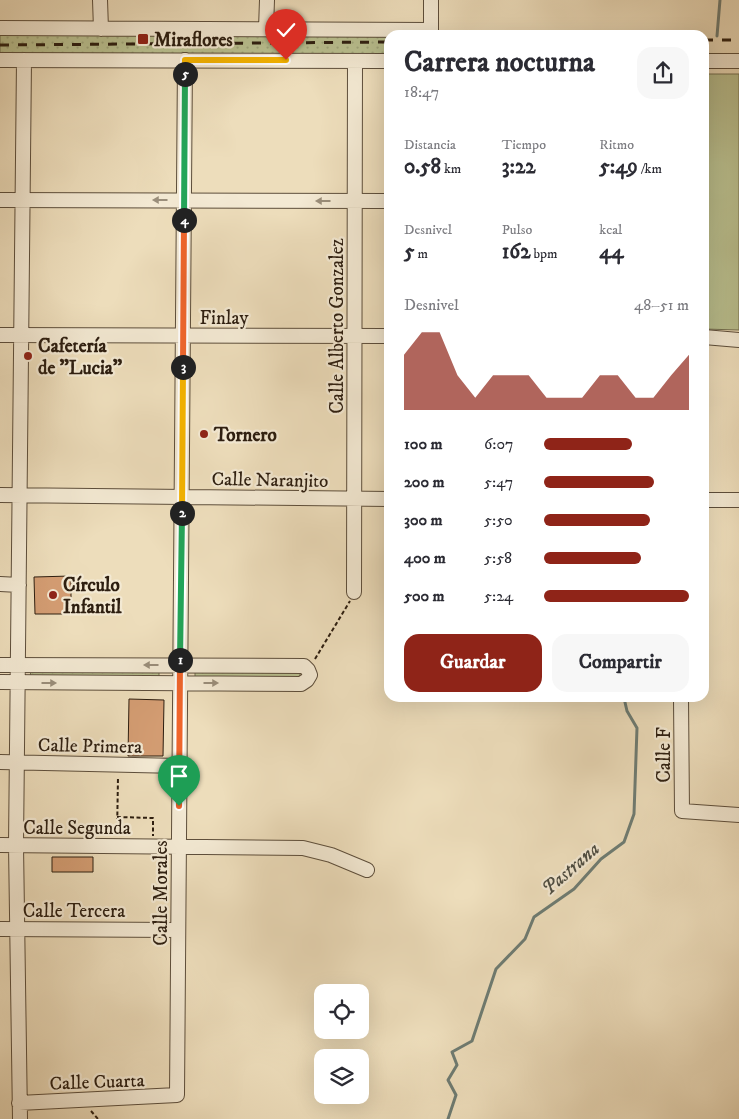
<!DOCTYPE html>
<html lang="es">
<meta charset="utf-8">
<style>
body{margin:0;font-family:"IM FELL DW Pica",serif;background:#f7f7f7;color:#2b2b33;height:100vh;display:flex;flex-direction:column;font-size:19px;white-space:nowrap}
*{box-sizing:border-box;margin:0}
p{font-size:16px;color:#7c7c81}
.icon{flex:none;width:28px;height:28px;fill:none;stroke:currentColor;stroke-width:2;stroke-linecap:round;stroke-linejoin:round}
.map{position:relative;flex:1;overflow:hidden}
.panel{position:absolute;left:384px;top:30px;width:325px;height:672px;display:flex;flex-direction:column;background:#fff;border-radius:15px;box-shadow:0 5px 20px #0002}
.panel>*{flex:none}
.buttons{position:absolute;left:314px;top:984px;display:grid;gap:10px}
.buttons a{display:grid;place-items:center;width:55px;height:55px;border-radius:10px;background:#fff;box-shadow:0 5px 20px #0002;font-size:25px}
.pin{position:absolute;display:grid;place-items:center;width:42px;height:42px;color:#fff;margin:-51px -21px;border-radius:50% 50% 50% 0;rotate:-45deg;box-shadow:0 0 5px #0007}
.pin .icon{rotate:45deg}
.km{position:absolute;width:25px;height:25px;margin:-12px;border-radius:50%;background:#222;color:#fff;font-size:14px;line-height:25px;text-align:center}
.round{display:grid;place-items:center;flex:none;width:52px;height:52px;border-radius:15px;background:#f7f7f7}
.headline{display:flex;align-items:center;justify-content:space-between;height:85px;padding:0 20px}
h1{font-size:28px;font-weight:700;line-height:38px}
.stats{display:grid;grid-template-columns:repeat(3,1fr);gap:8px;height:85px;padding:5px 20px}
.stats div{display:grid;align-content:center}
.stats b{font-size:21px;font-weight:700}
.stats small{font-size:14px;font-weight:400}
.stats p{font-size:14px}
.chart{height:140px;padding:10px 20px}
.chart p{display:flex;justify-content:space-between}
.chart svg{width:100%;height:90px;margin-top:5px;fill:#8f2418;opacity:.7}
.button{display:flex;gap:10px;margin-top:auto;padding:10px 20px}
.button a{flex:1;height:58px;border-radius:15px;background:#8f2418;color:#fff;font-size:20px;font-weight:700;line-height:58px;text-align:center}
.button a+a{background:#f7f7f7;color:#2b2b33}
ul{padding:0 20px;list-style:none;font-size:16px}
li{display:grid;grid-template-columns:80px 60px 1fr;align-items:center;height:38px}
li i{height:12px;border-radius:6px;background:#8f2418}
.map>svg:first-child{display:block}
.grass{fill:url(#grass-dots);stroke:#736f50}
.pitch{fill:#b9c090;stroke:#736f50}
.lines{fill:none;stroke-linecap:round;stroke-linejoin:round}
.stream{stroke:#6e7c73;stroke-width:3}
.building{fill:#d49d73;stroke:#2d1e10}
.minor-casing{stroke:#5d4e3b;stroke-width:16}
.path{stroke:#2d1e10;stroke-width:2;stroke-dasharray:4 2.5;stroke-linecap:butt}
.minor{stroke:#f3e9d3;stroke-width:14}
.rail{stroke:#2d1e10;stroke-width:3;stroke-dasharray:9 9;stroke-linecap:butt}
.oneway{fill:#9a8e7b}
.split-1-casing{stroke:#fff;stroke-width:10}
.split-2-casing{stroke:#fff;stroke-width:10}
.split-3-casing{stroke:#fff;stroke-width:10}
.split-4-casing{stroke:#fff;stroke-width:10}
.split-5-casing{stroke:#fff;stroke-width:10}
.split-6-casing{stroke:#fff;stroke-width:10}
.split-1{stroke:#f0652b;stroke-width:6}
.split-2{stroke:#22a559;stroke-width:6}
.split-3{stroke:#f5b400;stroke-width:6}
.split-4{stroke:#f0652b;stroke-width:6}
.split-5{stroke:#22a559;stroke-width:6}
.split-6{stroke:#f5b400;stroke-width:6}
.poi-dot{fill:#8f2418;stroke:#f3e9d3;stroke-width:2}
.labels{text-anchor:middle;stroke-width:4.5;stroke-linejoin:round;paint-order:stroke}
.poi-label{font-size:19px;font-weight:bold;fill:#2d1e10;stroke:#f3e9d3;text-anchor:start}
.street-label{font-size:19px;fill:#2d1e10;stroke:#f3e9d3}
.water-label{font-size:20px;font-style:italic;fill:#4e4d42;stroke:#f3e9d3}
</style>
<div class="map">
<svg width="739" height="1119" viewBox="0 0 739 1119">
<defs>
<pattern id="grass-dots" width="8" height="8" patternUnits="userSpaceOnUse" patternTransform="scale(1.25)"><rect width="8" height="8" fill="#b9c090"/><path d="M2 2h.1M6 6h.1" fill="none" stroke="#9fa57b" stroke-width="1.8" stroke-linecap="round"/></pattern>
</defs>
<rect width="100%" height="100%" fill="#edddbb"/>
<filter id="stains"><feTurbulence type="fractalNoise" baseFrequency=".004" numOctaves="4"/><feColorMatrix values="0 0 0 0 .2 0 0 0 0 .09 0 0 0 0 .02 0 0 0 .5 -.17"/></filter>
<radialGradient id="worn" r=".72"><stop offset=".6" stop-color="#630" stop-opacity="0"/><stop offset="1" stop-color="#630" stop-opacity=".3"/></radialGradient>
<path class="grass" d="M440,32v3h-51v21l-389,-1v-22z
M31,669l128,1v9l-129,-1z
M195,670l105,1v9l-105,-1z"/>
<path class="pitch" d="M704,74h35v256l-35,-1z"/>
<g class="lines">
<path class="stream" d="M717,36l3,-36
M448,1119l8,-24 -8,-15 9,-15 -5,-13 20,-11 24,-72 29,-30 9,-22 40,-28 27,-30 23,-17 10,-28 3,-86 -10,-17 -3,-13"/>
</g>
<path class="building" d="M71,576v38h-36l-1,-37z
M129,699l35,1 -1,56h-35z
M52,857h41v15h-41z"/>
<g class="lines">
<g class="minor-casing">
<path id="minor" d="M100,0l1,29
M0,28l431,2v-30
M266,29l1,-29
M0,60l389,1
M704,61h35
M0,200l389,1
M0,335l389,1
M704,337l35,3
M0,495l389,4
M704,500h35
M0,584l19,1
M354,592l1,-531
M0,665l304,1 4,4 2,5 -3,5 -6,4 -301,-2
M681,698l1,113 57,4
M0,762l179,4
M0,845l303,3 28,7 36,15
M0,929l178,1
M19,1103l158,-8 8,-1035
M20,1119l-4,-274 8,-785"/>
</g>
<path class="path" d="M315,659l35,-58
M117,817l36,1v18
M117,835l1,-58
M91,1111l7,8"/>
<use href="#minor" class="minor"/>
<path class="rail" d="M704,40h35
M0,45l389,-3"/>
</g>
<defs><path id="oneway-solid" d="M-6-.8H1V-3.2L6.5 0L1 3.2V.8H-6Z" transform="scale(1.25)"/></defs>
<g class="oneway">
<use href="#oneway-solid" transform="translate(160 200) rotate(-180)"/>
<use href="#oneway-solid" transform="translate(323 201) rotate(-180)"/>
<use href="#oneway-solid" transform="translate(151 665) rotate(-180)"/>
<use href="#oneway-solid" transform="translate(49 683)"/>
<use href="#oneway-solid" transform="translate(211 683)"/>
</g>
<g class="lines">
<g class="split-1-casing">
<path id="split-1" d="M179,806l1,-146"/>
</g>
<g class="split-2-casing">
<path id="split-2" d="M180,660l2,-147"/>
</g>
<g class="split-3-casing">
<path id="split-3" d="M182,513l1,-146"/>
</g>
<g class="split-4-casing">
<path id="split-4" d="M183,367l1,-147"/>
</g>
<g class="split-5-casing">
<path id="split-5" d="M184,220l1,-146"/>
</g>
<g class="split-6-casing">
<path id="split-6" d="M185,74v-14h101"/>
</g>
<use href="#split-1" class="split-1"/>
<use href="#split-2" class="split-2"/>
<use href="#split-3" class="split-3"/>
<use href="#split-4" class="split-4"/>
<use href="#split-5" class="split-5"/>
<use href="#split-6" class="split-6"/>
</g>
<g class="poi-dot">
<rect x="137" y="33" width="12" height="12" rx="2.5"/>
<circle cx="28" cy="356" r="5"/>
<circle cx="204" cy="434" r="5"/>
<circle cx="53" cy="595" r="5"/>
</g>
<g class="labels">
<g class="poi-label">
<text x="154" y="46">Miraflores</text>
<text x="38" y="352">Cafetería<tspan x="38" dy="22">de "Lucia"</tspan></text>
<text x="214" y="441">Tornero</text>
<text x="63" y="591">Círculo<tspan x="63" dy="22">Infantil</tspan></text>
</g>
<g class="street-label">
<text x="224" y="324">Finlay</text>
<text transform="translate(336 326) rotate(-90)" y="7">Calle Alberto Gonzalez</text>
<text transform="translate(270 479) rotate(1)" y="7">Calle Naranjito</text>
<text transform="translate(90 745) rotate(1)" y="7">Calle Primera</text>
<text transform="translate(663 755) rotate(-90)" y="7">Calle F</text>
<text x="77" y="834">Calle Segunda</text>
<text transform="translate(160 893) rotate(-90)" y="7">Calle Morales</text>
<text x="74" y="917">Calle Tercera</text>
<text transform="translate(97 1081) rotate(-2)" y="7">Calle Cuarta</text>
</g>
<g class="water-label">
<text transform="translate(570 868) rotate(-41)" y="7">Pastrana</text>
</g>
</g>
<rect width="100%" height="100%" filter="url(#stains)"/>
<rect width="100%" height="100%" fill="url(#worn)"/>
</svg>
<div class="buttons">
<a><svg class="icon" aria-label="locate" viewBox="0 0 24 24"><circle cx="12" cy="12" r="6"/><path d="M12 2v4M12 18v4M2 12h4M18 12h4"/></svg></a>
<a><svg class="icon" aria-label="layers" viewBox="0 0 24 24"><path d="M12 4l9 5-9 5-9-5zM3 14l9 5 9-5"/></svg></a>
</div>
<div class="pin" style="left:179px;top:806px;background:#1e9e55"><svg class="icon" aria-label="arrive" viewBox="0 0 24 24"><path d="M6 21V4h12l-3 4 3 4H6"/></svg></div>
<div class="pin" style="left:286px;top:60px;background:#d93025"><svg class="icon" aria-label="check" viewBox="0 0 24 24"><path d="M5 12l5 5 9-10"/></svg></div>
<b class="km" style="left:180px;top:660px">1</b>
<b class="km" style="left:182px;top:513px">2</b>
<b class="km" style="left:183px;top:367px">3</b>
<b class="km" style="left:184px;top:220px">4</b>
<b class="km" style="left:185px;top:74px">5</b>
<section class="panel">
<div class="headline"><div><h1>Carrera nocturna</h1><p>18:47</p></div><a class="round"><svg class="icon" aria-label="share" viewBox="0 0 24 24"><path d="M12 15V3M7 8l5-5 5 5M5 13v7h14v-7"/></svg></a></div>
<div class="stats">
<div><p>Distancia</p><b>0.58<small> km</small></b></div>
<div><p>Tiempo</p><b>3:22</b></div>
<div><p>Ritmo</p><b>5:49<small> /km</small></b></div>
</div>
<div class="stats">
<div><p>Desnivel</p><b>5<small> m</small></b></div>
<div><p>Pulso</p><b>162<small> bpm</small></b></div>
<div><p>kcal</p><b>44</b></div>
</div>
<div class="chart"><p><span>Desnivel</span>48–51 m</p>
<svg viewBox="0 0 160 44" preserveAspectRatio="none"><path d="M0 44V17L10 6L20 6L30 27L40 38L50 27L60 27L70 27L80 38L90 38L100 38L110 27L120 27L130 38L140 38L150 27L160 17V44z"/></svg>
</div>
<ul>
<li><b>100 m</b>6:07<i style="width:61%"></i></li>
<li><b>200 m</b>5:47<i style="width:76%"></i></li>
<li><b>300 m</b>5:50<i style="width:73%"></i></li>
<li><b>400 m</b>5:58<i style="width:67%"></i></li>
<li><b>500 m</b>5:24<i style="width:100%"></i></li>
</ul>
<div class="button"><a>Guardar</a><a>Compartir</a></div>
</section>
</div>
